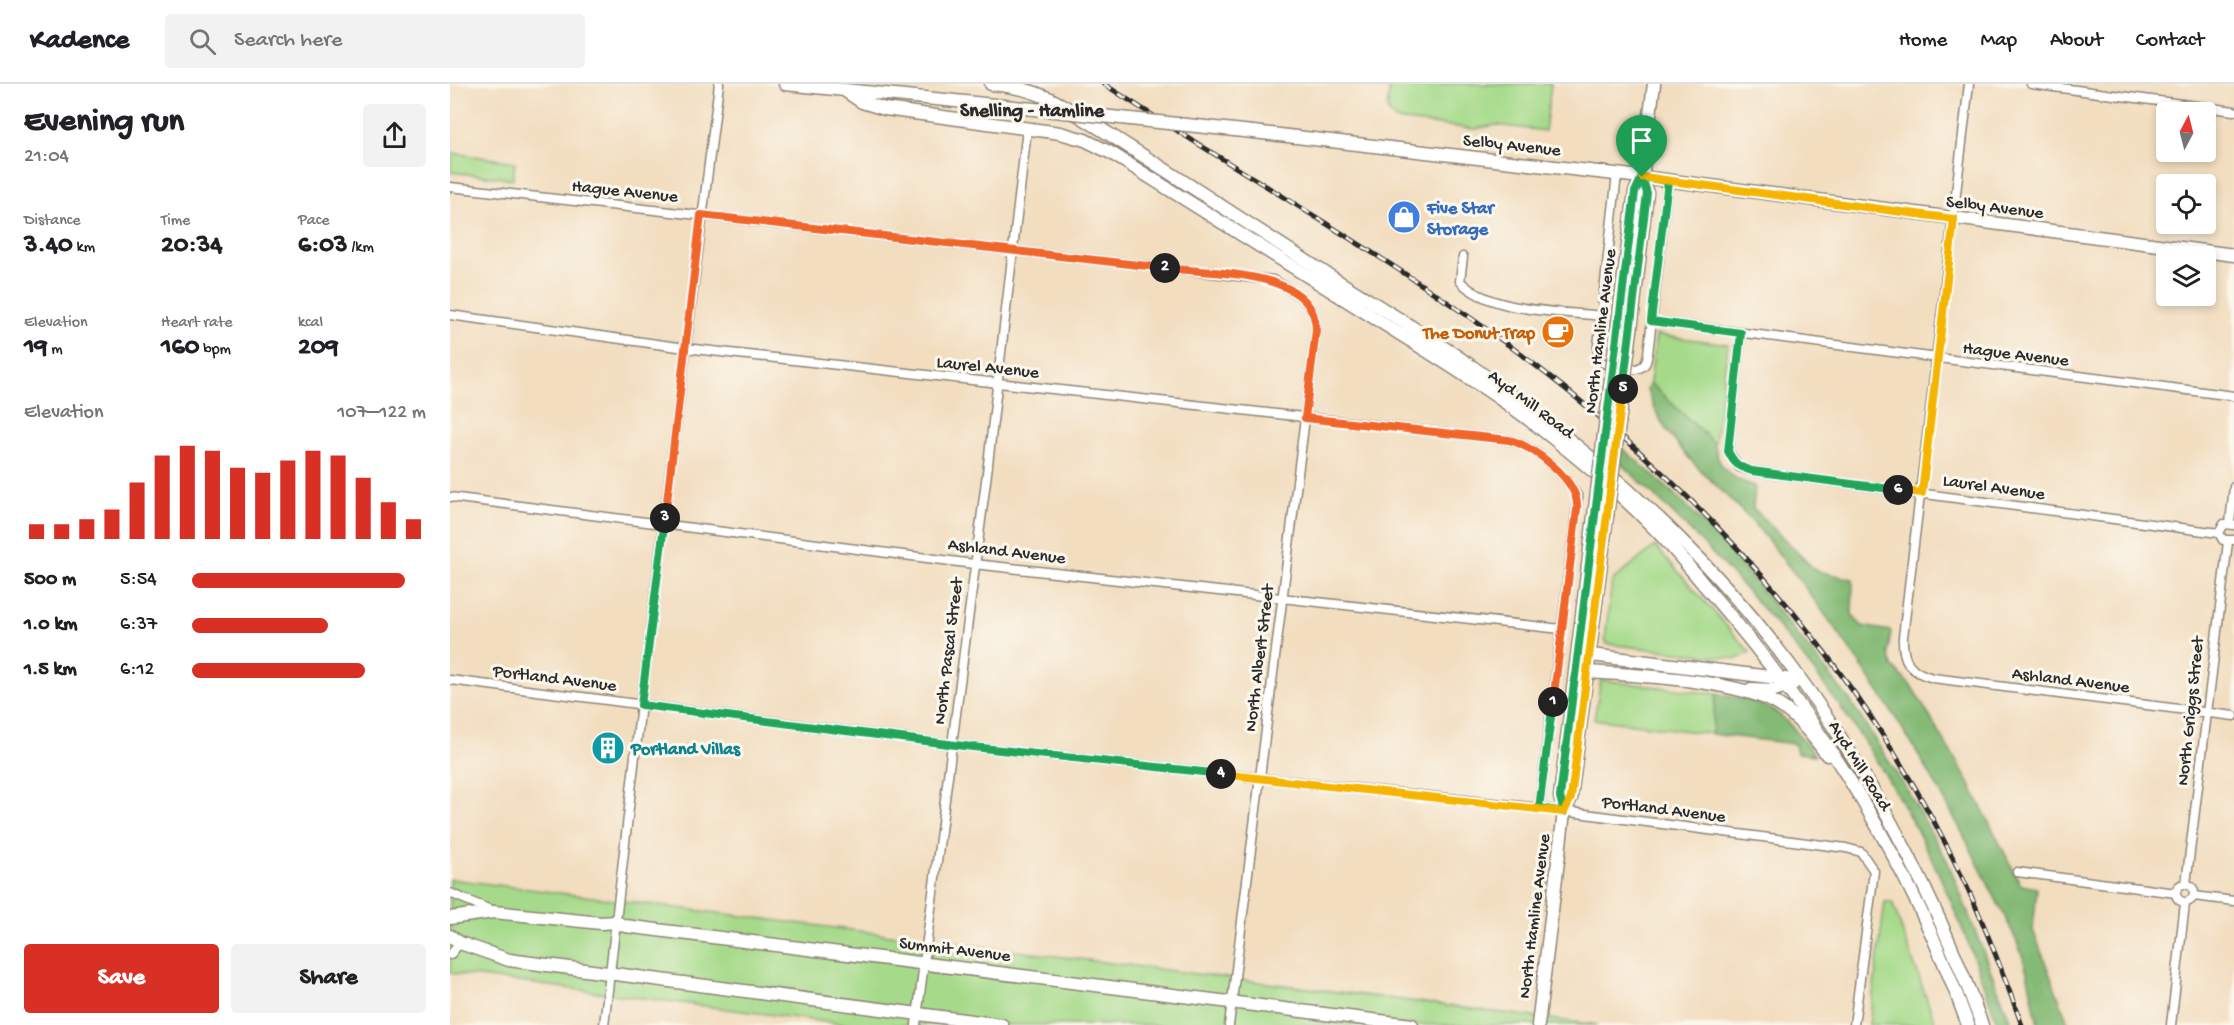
<!DOCTYPE html>
<meta charset="utf-8">
<style>
body{margin:0;font-family:"Gochi Hand",sans-serif;background:#f2f2f2;color:#202124;height:100vh;display:flex;flex-direction:column;font-size:22px;white-space:nowrap}
*{box-sizing:border-box;margin:0}
p{font-size:20px;color:#757577}
.icon{flex:none;width:33px;height:33px;fill:none;stroke:currentColor;stroke-width:2;stroke-linecap:round;stroke-linejoin:round}
.map{position:relative;flex:1;overflow:hidden}
.side{display:flex;flex-direction:column;background:#fff;width:450px}
.side>*{flex:none}
.needle{width:39px;rotate:7deg}
.controls{position:absolute;left:1706px;top:18px;display:grid;gap:12px}
.controls a{display:grid;place-items:center;width:60px;height:60px;border-radius:6px;background:#fff;box-shadow:0 3px 9px #0003;font-size:30px}
.pin{position:absolute;display:grid;place-items:center;width:51px;height:51px;color:#fff;margin:-62px -26px;border-radius:50% 50% 50% 0;rotate:-45deg;box-shadow:0 0 6px #0007}
.pin .icon{rotate:45deg}
.km{position:absolute;width:30px;height:30px;margin:-15px;border-radius:50%;background:#222;color:#fff;font-size:16px;line-height:30px;text-align:center}
.round{display:grid;place-items:center;flex:none;width:63px;height:63px;border-radius:6px;background:#f2f2f2}
.head{display:flex;align-items:center;justify-content:space-between;height:102px;padding:0 24px}
h1{font-size:33px;font-weight:800;line-height:45px}
.figures{display:grid;grid-template-columns:repeat(3,1fr);gap:9px;height:102px;padding:6px 24px}
.figures div{display:grid;align-content:center}
.figures b{font-size:26px;font-weight:800}
.figures small{font-size:16px;font-weight:400}
.figures p{font-size:16px}
.chart{height:168px;padding:12px 24px}
.chart p{display:flex;justify-content:space-between}
.chart svg{width:100%;height:108px;margin-top:6px;stroke:#d93025;stroke-width:6}
.button{display:flex;gap:12px;margin-top:auto;padding:12px 24px}
.button a{flex:1;height:69px;border-radius:6px;background:#d93025;color:#fff;font-size:24px;font-weight:800;line-height:69px;text-align:center}
.button a+a{background:#f2f2f2;color:#202124}
ul{padding:0 24px;list-style:none;font-size:20px}
li{display:grid;grid-template-columns:96px 72px 1fr;align-items:center;height:45px}
li i{height:15px;border-radius:8px;background:#d93025}
header{display:flex;align-items:center;gap:36px;box-sizing:border-box;height:84px;padding:0 30px;background:#fff;border-bottom:2px solid #e0e0e0}
header strong{font-size:28px}
nav{display:flex;gap:33px;margin-inline-start:auto;font-size:21px}
.search{width:420px;height:54px;background:#f2f2f2;display:flex;align-items:center;gap:15px;box-sizing:border-box;padding:0 21px;border-radius:6px;color:#757577;font-size:22px}
main{display:flex;flex:1;min-height:0}
.map>svg:first-child{display:block}
.green{fill:#a6da8a;stroke:#68825a;stroke-width:1.5}
.forest{fill:#84ba76;stroke:#587250;stroke-width:1.5}
.lines{fill:none;stroke-linecap:round;stroke-linejoin:round}
.street-casing{stroke:#8e8475;stroke-width:11}
.secondary-casing{stroke:#8e8475;stroke-width:15}
.street{stroke:#fff;stroke-width:8}
.secondary{stroke:#fff;stroke-width:12}
.rail-casing{stroke:#2b2b2b;stroke-width:5}
.rail{stroke:#fbf7ec;stroke-width:3;stroke-dasharray:9;stroke-linecap:butt}
.secondary-bridge-casing{stroke:#8e8475;stroke-width:15;stroke-linecap:butt}
.secondary-bridge{stroke:#fff;stroke-width:12}
.split-1-casing{stroke:#fff;stroke-width:12}
.split-2-casing{stroke:#fff;stroke-width:12}
.split-3-casing{stroke:#fff;stroke-width:12}
.split-4-casing{stroke:#fff;stroke-width:12}
.split-5-casing{stroke:#fff;stroke-width:12}
.split-6-casing{stroke:#fff;stroke-width:12}
.split-7-casing{stroke:#fff;stroke-width:12}
.split-1{stroke:#22a559;stroke-width:8}
.split-2{stroke:#f0652b;stroke-width:8}
.split-3{stroke:#f0652b;stroke-width:8}
.split-4{stroke:#22a559;stroke-width:8}
.split-5{stroke:#f5b400;stroke-width:8}
.split-6{stroke:#22a559;stroke-width:8}
.split-7{stroke:#f5b400;stroke-width:8}
.labels{text-anchor:middle;stroke-width:6;stroke-linejoin:round;paint-order:stroke}
.street-label{font-size:18px;fill:#2b2b2b;stroke:#fbf7ec}
.shop-label{font-size:18px;font-weight:bold;fill:#366cbe;stroke:#fbf7ec;text-anchor:start}
.food-label{font-size:18px;font-weight:bold;fill:#c56008;stroke:#fbf7ec;text-anchor:end}
.culture-label{font-size:18px;font-weight:bold;fill:#0d838f;stroke:#fbf7ec;text-anchor:start}
.neighbourhood-label{font-size:20px;font-weight:bold;fill:#2b2b2b;stroke:#fbf7ec}
</style>
<header>
<strong>Kadence</strong>
<div class="search"><svg class="icon" aria-label="search" viewBox="0 0 24 24"><circle cx="10" cy="10" r="6"/><path d="M15 15l6 6"/></svg>Search here</div>
<nav><a>Home</a><a>Map</a><a>About</a><a>Contact</a></nav>
</header>
<main>
<section class="side">
<div class="head"><div><h1>Evening run</h1><p>21:04</p></div><a class="round"><svg class="icon" aria-label="share" viewBox="0 0 24 24"><path d="M12 15V3M7 8l5-5 5 5M5 13v7h14v-7"/></svg></a></div>
<div class="figures">
<div><p>Distance</p><b>3.40<small> km</small></b></div>
<div><p>Time</p><b>20:34</b></div>
<div><p>Pace</p><b>6:03<small> /km</small></b></div>
</div>
<div class="figures">
<div><p>Elevation</p><b>19<small> m</small></b></div>
<div><p>Heart rate</p><b>160<small> bpm</small></b></div>
<div><p>kcal</p><b>209</b></div>
</div>
<div class="chart"><p><span>Elevation</span>107–122 m</p>
<svg viewBox="0 0 160 44" preserveAspectRatio="none"><path d="M5 44V38M15 44V38M25 44V36M35 44V32M45 44V21M55 44V10M65 44V6M75 44V8M85 44V15M95 44V17M105 44V12M115 44V8M125 44V10M135 44V19M145 44V29M155 44V36"/></svg>
</div>
<ul>
<li><b>500 m</b>5:54<i style="width:91%"></i></li>
<li><b>1.0 km</b>6:37<i style="width:58%"></i></li>
<li><b>1.5 km</b>6:12<i style="width:74%"></i></li>
</ul>
<div class="button"><a>Save</a><a>Share</a></div>
</section>
<div class="map">
<svg width="1784" height="941" viewBox="0 0 1784 941">
<rect width="100%" height="100%" fill="#fbf7ec"/>
<filter id="ink" filterUnits="userSpaceOnUse"><feTurbulence type="fractalNoise" baseFrequency=".0167" numOctaves="2"/><feDisplacementMap in="SourceGraphic" scale="12" xChannelSelector="R" yChannelSelector="G"/><feConvolveMatrix kernelMatrix="1 2 1 2 8 2 1 2 1" color-interpolation-filters="sRGB"/></filter>
<filter id="wash" filterUnits="userSpaceOnUse"><feTurbulence type="fractalNoise" baseFrequency=".008" numOctaves="4" result="noise"/><feDisplacementMap in="SourceGraphic" scale="24" xChannelSelector="R" yChannelSelector="G"/><feGaussianBlur stdDeviation="1.35" result="paint"/><feColorMatrix in="noise" values="0 0 0 0 0 0 0 0 0 0 0 0 0 0 0 0 0 1.4 0 .05"/><feComposite in="paint" operator="in"/></filter>
<g filter="url(#wash)">
<rect width="100%" height="100%" fill="#f2ddbf"/>
<path class="green" d="M940,0h161l-6,47 -49,-6 -21,4 -80,-9 -8,-10z
M2,69l63,9 -2,17 -63,-7z
M1206,251l72,9 -13,100 -65,-61z
M1205,462l95,106 -13,7 -130,-15 -2,-5 7,-58z
M1151,596l115,14 -4,40 -118,-15z
M0,795l1148,146h-748l-400,-52z
M1435,818h7l44,123h-67z"/>
<path class="forest" d="M1200,299l65,61c2,25 17,35 40,42l-2,22 63,63 37,8 -1,36 10,11 29,5 -3,21 4,14 20,21 55,92 54,106 16,3 -4,42 36,95h-31c-5,-22 -8,-45 -15,-67 -8,-26 -25,-53 -37,-78 -58,-121 -134,-235 -218,-340 -40,-51 -102,-87 -121,-151z
M1171,363l62,55 48,50 118,147 55,86 44,77 64,163h-14c-20,-56 -40,-112 -66,-165 -75,-154 -188,-283 -313,-398z
M1266,610c58,9 64,16 99,61l-18,-2 -2,-9 -83,-10z"/>
</g>
<g filter="url(#ink)">
<g class="lines">
<g class="street-casing">
<path id="street" d="M1519,0l-66,553c-1,24 7,35 30,41l301,38
M1581,0l203,27
M1167,90l-19,172v13c8,8 38,16 47,5 2,-3 2,-7 3,-10l20,-173
M0,103l823,93c22,12 43,22 43,50l-87,695
M1013,173l-3,24c30,32 100,30 142,35
M0,231l235,33 824,92c28,7 55,33 69,57l-39,311
M1201,237l583,75
M1291,249l-13,118 11,16 13,4 467,62
M0,413l524,67 587,65
M1780,439l4,-36
M1784,441l-10,-1 -5,9 4,7h11
M0,596l514,66 575,62 307,40 15,4 13,19 -20,154
M1567,788l159,21
M1726 809a9 9 0 1 1 18 0a9 9 0 1 1-18 0Z
M1736,800l42,-342
M0,809l43,18
M1744,812l40,5
M0,871l10,-12
M154,941l37,-321 78,-620
M466,941l71,-552 40,-344
M1721,941l14,-122"/>
</g>
<g class="secondary-casing">
<path id="secondary" d="M335,0l279,28
M541,0c27,2 48,8 71,21 84,51 166,106 249,159 54,35 111,67 163,104 70,49 136,103 197,162 141,136 245,312 311,495
M394,6l18,12 23,7 175,24 25,7 26,13c82,51 164,103 246,154 55,35 111,68 163,106 47,35 94,74 134,115 22,22 42,48 62,71 111,129 194,265 252,426
M803,48l405,47 576,76
M1167,246l18,-138 7,-15 12,-93
M1181,246l16,-137 -5,-16
M1133,570l203,25
M1125,587c52,4 161,7 204,34 20,13 34,31 48,50
M1301,605l23,1 19,-6
M1114,728l-4,-15 34,-281
M0,834l44,-6 107,11 15,-1 9,4 787,99
M0,852l10,7 49,17 493,65
M1088,941l26,-213 7,-14 36,-282"/>
</g>
<use href="#street" class="street"/>
<use href="#secondary" class="secondary"/>
<g class="rail-casing">
<path id="rail" d="M654,0c128,84 263,160 388,249 201,145 369,328 475,554 21,45 38,92 55,138"/>
</g>
<use href="#rail" class="rail"/>
<g class="secondary-bridge-casing">
<path id="secondary-bridge" d="M614,28l189,20
M1144,432l23,-186
M1157,432l24,-186"/>
</g>
<use href="#secondary-bridge" class="secondary-bridge"/>
</g>
</g>
<g class="lines" filter="url(#ink)">
<g class="split-1-casing">
<path id="split-1" d="M1103,618l-14,106 25,4 -4,-15 75,-605 7,-15"/>
</g>
<g class="split-2-casing">
<path id="split-2" d="M715,184c44,6 151,0 151,62l-11,88 204,22c25,6 71,41 68,69l-24,193"/>
</g>
<g class="split-3-casing">
<path id="split-3" d="M215,434l36,-303 464,53"/>
</g>
<g class="split-4-casing">
<path id="split-4" d="M215,434l-24,187 323,41 257,28"/>
</g>
<g class="split-5-casing">
<path id="split-5" d="M771,690l343,38 7,-14 52,-409"/>
</g>
<g class="split-6-casing">
<path id="split-6" d="M1173,305l24,-196 -5,-16 26,4 -17,140 90,12 -13,118c6,13 11,16 24,20l146,19"/>
</g>
<g class="split-7-casing">
<path id="split-7" d="M1192,93l312,42 -32,274 -24,-3"/>
</g>
<use href="#split-1" class="split-1"/>
<use href="#split-2" class="split-2"/>
<use href="#split-3" class="split-3"/>
<use href="#split-4" class="split-4"/>
<use href="#split-5" class="split-5"/>
<use href="#split-6" class="split-6"/>
<use href="#split-7" class="split-7"/>
</g>
<defs>
<g id="shop-disc" transform="scale(1.725)"><circle r="9.5" fill="#3f7fe0" stroke="#fbf7ec"/><path d="M-5-2.5h2.3a2.7 3.5 0 0 1 5.4 0H5L5.5 6h-11ZM-1.5-2.5h3a1.5 2.3 0 0 0-3 0Z" fill="#fff"/></g>
<g id="cafe-disc" transform="scale(1.725)"><circle r="9.5" fill="#e8710a" stroke="#fbf7ec"/><path d="M-5.5-4.5H6V0H3Q3 3.5 0 3.5H-2.5Q-5.5 3.5-5.5 0ZM3-3.2v2h1.7v-2ZM-6 4.5H4V6H-6Z" fill="#fff"/></g>
<g id="building-disc" transform="scale(1.725)"><circle r="9.5" fill="#0f9aa8" stroke="#fbf7ec"/><path d="M-4-6H4V6H1V3H-1V6H-4ZM-2.5-4.3h1.7v1.8h-1.7ZM.8-4.3h1.7v1.8H.8ZM-2.5-1h1.7V.8h-1.7ZM.8-1h1.7V.8H.8Z" fill="#fff"/></g>
</defs>
<g fill-rule="evenodd">
<use href="#shop-disc" x="954" y="133"/>
<use href="#cafe-disc" x="1108" y="248"/>
<use href="#building-disc" x="158" y="664"/>
</g>
<g class="labels">
<g class="street-label">
<text transform="translate(1062 60) rotate(6)" y="6">Selby Avenue</text>
<text transform="translate(175 106) rotate(6)" y="6">Hague Avenue</text>
<text transform="translate(1545 122) rotate(7)" y="6">Selby Avenue</text>
<text transform="translate(1149 247) rotate(-83)" y="6">North Hamline Avenue</text>
<text transform="translate(1566 269) rotate(7)" y="6">Hague Avenue</text>
<text transform="translate(538 282) rotate(6)" y="6">Laurel Avenue</text>
<text transform="translate(1082 319) rotate(37)" y="6">Ayd Mill Road</text>
<text transform="translate(1544 402) rotate(8)" y="6">Laurel Avenue</text>
<text transform="translate(557 466) rotate(7)" y="6">Ashland Avenue</text>
<text transform="translate(497 567) rotate(-83)" y="6">North Pascal Street</text>
<text transform="translate(808 574) rotate(-83)" y="6">North Albert Street</text>
<text transform="translate(105 593) rotate(7)" y="6">Portland Avenue</text>
<text transform="translate(1621 595) rotate(7)" y="6">Ashland Avenue</text>
<text transform="translate(1739 627) rotate(-84)" y="6">North Griggs Street</text>
<text transform="translate(1411 681) rotate(58)" y="6">Ayd Mill Road</text>
<text transform="translate(1214 724) rotate(7)" y="6">Portland Avenue</text>
<text transform="translate(1083 832) rotate(-83)" y="6">North Hamline Avenue</text>
<text transform="translate(505 864) rotate(7)" y="6">Summit Avenue</text>
</g>
<g class="shop-label">
<text x="977" y="129">Five Star<tspan x="977" dy="21">Storage</tspan></text>
</g>
<g class="food-label">
<text x="1085" y="254">The Donut Trap</text>
</g>
<g class="culture-label">
<text x="181" y="670">Portland Villas</text>
</g>
<g class="neighbourhood-label">
<text x="582" y="32">Snelling - Hamline</text>
</g>
</g>
</svg>
<div class="controls">
<a><svg class="needle" viewBox="-14 -14 28 28"><path d="M0-13l5 13h-10z" fill="#e53935"/><path d="M0 13l5-13h-10z" fill="#757577"/></svg></a>
<a><svg class="icon" aria-label="locate" viewBox="0 0 24 24"><circle cx="12" cy="12" r="6"/><path d="M12 2v4M12 18v4M2 12h4M18 12h4"/></svg></a>
<a><svg class="icon" aria-label="layers" viewBox="0 0 24 24"><path d="M12 4l9 5-9 5-9-5zM3 14l9 5 9-5"/></svg></a>
</div>
<div class="pin" style="left:1192px;top:93px;background:#1e9e55"><svg class="icon" aria-label="arrive" viewBox="0 0 24 24"><path d="M6 21V4h12l-3 4 3 4H6"/></svg></div>
<b class="km" style="left:1103px;top:618px">1</b>
<b class="km" style="left:715px;top:184px">2</b>
<b class="km" style="left:215px;top:434px">3</b>
<b class="km" style="left:771px;top:690px">4</b>
<b class="km" style="left:1173px;top:305px">5</b>
<b class="km" style="left:1448px;top:406px">6</b>
</div>
</main>
